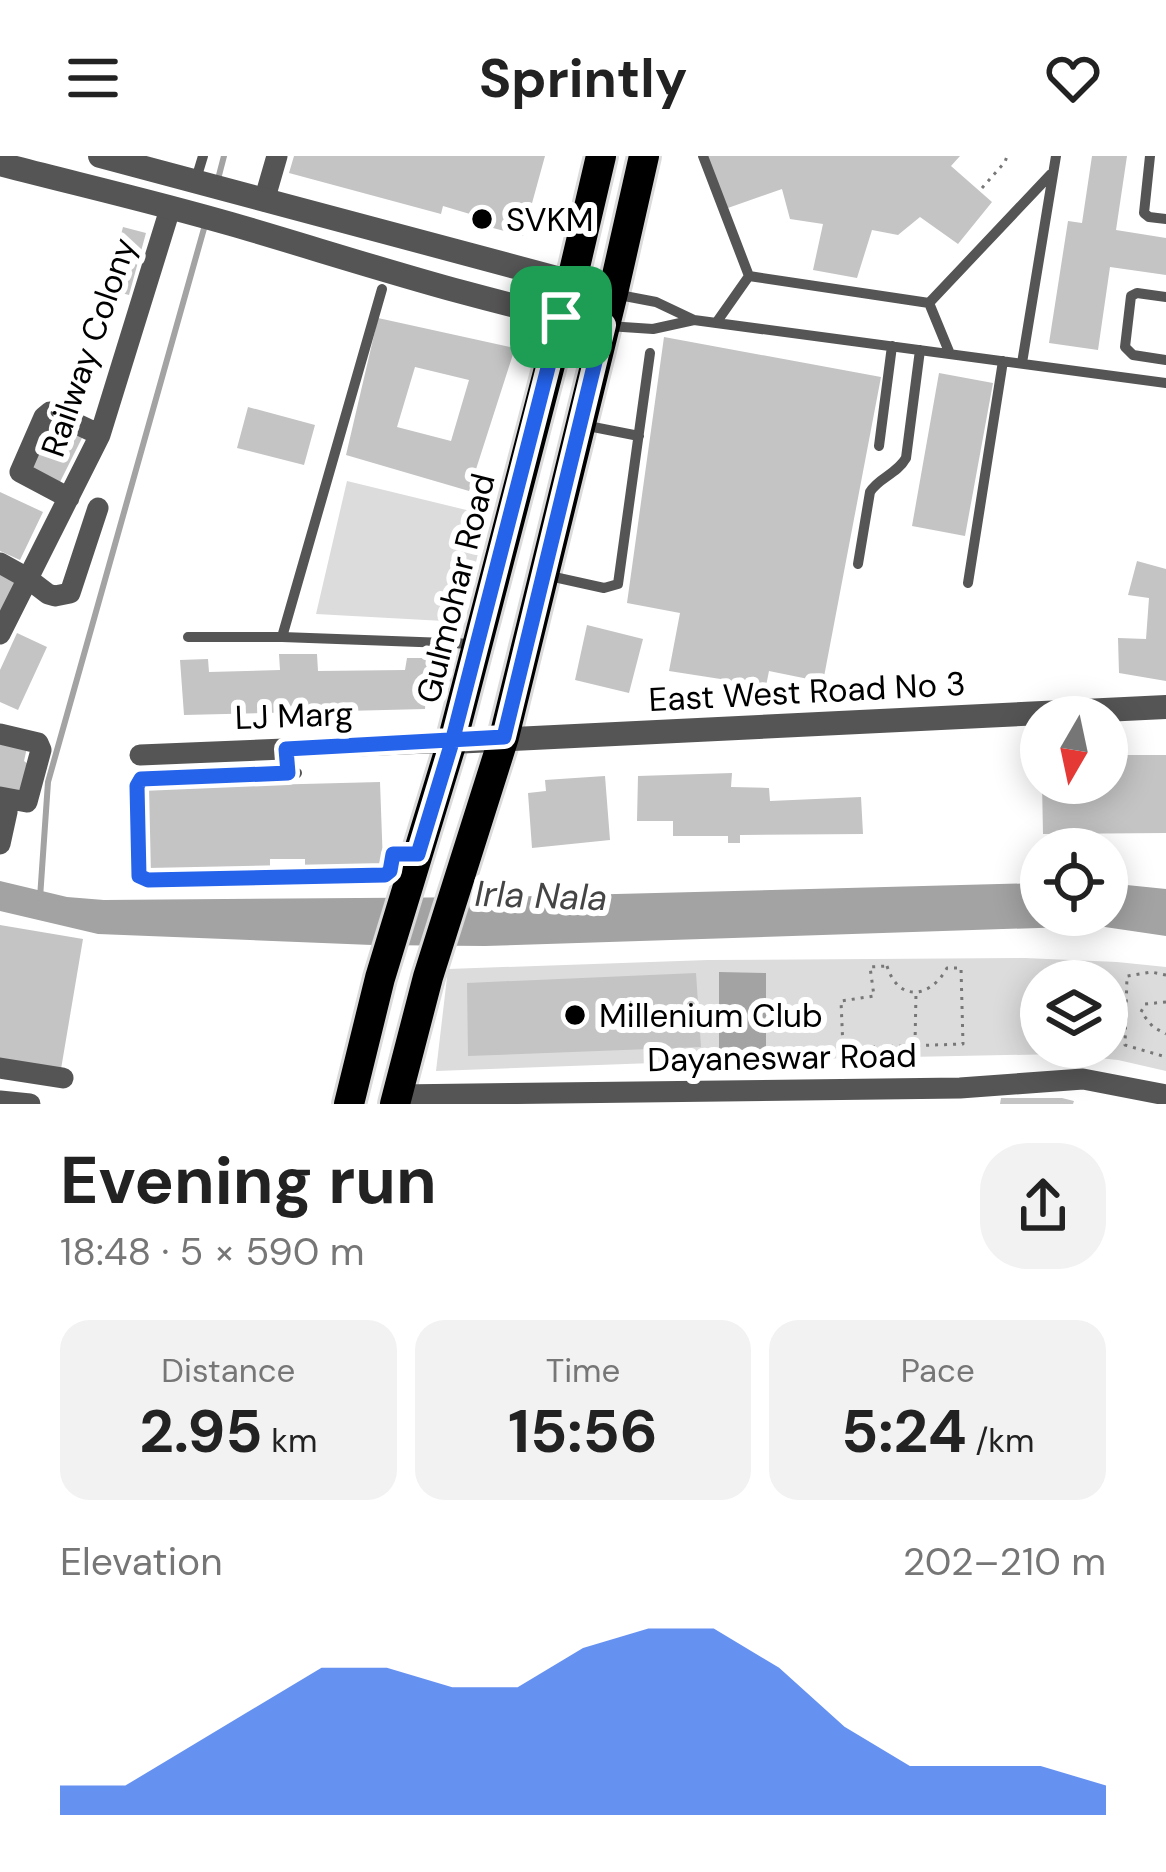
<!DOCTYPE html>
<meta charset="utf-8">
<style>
body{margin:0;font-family:"DM Sans",sans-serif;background:#f2f2f2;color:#222;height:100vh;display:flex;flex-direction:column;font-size:45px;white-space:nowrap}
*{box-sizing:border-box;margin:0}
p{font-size:39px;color:#767676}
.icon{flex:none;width:66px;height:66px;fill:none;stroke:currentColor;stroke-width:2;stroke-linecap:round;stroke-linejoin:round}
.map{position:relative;height:948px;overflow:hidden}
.side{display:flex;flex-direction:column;background:#fff;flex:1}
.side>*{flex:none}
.needle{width:78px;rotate:189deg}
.controls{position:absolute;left:1020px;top:540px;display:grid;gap:24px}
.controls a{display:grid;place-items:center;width:108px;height:108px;border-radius:50%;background:#fff;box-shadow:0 6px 30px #0003;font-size:60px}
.pin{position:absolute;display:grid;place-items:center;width:102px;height:102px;color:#fff;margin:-51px;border-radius:24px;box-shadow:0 6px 18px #0006}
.round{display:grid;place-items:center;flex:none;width:126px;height:126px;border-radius:48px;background:#f2f2f2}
.head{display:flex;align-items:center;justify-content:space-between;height:204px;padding:0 60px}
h1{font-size:66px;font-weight:700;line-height:90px}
.stats{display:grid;grid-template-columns:repeat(3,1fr);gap:18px;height:204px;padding:12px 60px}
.stats div{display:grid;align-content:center;border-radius:30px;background:#f2f2f2;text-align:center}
.stats b{font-size:60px;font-weight:700}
.stats small{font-size:33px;font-weight:400}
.stats p{font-size:33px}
.chart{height:336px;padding:24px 60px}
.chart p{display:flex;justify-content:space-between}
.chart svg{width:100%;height:216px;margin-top:12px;fill:#2563eb;opacity:.7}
header{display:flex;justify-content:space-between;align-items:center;height:156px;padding:0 60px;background:#fff;font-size:54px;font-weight:700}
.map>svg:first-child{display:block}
.green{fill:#dcdcdc;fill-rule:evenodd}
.water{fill:#a3a3a3}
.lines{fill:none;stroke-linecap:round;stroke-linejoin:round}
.stream{stroke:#a3a3a3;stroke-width:6}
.building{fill:#c4c4c4;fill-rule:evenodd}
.primary-casing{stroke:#dbdbdb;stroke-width:36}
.path{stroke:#777;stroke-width:3;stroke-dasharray:3 6;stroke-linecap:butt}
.service{stroke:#555;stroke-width:10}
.minor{stroke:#555;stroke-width:21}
.tertiary{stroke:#555;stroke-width:24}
.primary{stroke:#000;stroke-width:30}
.route-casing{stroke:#fff;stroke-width:24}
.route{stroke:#2563eb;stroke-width:15}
.poi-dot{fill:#000;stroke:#fff;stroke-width:4.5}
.labels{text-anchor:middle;stroke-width:12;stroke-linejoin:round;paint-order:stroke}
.poi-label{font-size:33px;fill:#000;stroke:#fff;text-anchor:start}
.street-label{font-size:33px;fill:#000;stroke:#fff}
.water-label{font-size:36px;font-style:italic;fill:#444;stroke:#fff}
</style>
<header><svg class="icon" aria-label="menu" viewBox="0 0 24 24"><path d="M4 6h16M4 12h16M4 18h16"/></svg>Sprintly<svg class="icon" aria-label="heart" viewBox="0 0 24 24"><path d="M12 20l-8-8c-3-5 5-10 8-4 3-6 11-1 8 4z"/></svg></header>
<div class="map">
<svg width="1166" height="948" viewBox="0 0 1166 948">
<rect width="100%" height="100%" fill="#fff"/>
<path class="green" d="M347,325l140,34 -25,107 -146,-8z
M1025,802l92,4 49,5v104l-48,-11 -58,-6 -351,7 -273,10 12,-102 260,-9zM1041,825h66v66h-66z"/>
<path class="water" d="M0,725l67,16 37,3 393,-3 544,-14v32h66v-32l59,6v47l-68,-10 -613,20 -113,-1 -274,-11 -98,-23z
M719,816l47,1v77h-47z"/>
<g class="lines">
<path class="stream" d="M217,27l7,-27
M40,742l8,-116 157,-557"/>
</g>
<path class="building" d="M294,0h251l-22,80 -45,-12 2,-7 -37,-11 -2,8 -152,-41z
M705,0h255l-9,10 41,36 -34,42 -38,-27 -22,18 -26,-5 -15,48 -44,-8 10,-46 -33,-5 -8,-30 -57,20z
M1092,0h35l-11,74 50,8v37l-56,-8 -12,83 -49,-7 19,-122 14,2z
M123,71l23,6 -17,62 -22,-6z
M378,162l137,30 -46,143 -123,-36zM415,211l54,13 -18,61 -54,-14z
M664,181l217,40 -58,305 -54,-11 -3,15 -97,-15 11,-58 -53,-10z
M939,217l54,10 -28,153 -53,-10z
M248,251l67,18 -11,40 -67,-17z
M50,262l34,16 -25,50 -32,-15z
M0,336l43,20 -23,48 -20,-9z
M1137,405l29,8v112l-47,-8 -1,-35 28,1 3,-41 -21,-3z
M0,415l21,9 -21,40z
M587,469l56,14 -14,54 -54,-13z
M17,477l30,14 -29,63 -18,-8v-32z
M279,498h38l1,17 87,-1 2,-12h22l-4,51 -241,6 -4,-55 28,-1 1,13 71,-2z
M0,580l28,7 -4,18 8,6 -8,23 -24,4z
M1107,599h59v78l-123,1 -1,-51h65z
M732,617l-1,14 38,1 1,13 91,-4 2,37 -123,1v8h-12v-7h-55v-15h-36l1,-45z
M605,620l5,64 -78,8 -4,-55 18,-2 -1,-11z
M380,626l3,83 -78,2v-8h-35v9l-122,3 -3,-83z
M0,769l83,14 -23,136 -60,-11z
M696,817l5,74 -233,9 -1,-73z
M1001,942h61l12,3 -1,3h-73z"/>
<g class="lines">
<g class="primary-casing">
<path id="primary" d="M349,948l31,-126 72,-236 119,-458 30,-128
M395,948l33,-127 76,-240 109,-444 31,-137"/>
</g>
<path class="path" d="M982,32l23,-26 2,-6
M887,810c11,36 43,33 60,2h14l2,76 -120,4 -2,-47 33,-5 -4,-29z
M1166,819l-15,-3 -24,4 -2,69 41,12
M1166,846l-21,2 -4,8 12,15 13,7
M915,888l1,-51"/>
<path class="service" d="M703,0l46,120
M1150,0l-6,57 5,4 17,2
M196,23l7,-23
M614,138l42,8 38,18 472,63
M1166,141l-29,-4 -6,3 -6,51 8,8 33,5
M929,147l122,-129
M716,167l33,-47 180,27 21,51
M608,170l45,3 41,-9
M1022,207l34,-207
M583,269l56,11
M879,290l13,-100
M858,408l12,-72c8,-14 27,-18 36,-34l14,-108
M545,419l59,13 14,-4 32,-231
M968,427l35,-222
M188,481h94l192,7
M282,481l100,-348
M297,617l-156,6 -4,7 2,90 9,4 237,-4 5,-5 2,-16 22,-1"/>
<path class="minor" d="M264,45l13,-45
M69,342l-49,-26 24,-55 6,-5 4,1 46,22
M0,407l27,15 21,16 7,2 15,-3 28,-85
M0,478l100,-199 70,-226
M0,578l38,9 3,7 -14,52 -27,-5
M140,599l312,-13
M0,650l7,6 -7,32
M0,912l63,10
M397,939l563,-7 123,-9 83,16
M0,945l30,3"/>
<path class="tertiary" d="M100,0l513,137
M0,8c77,20 155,38 231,60 124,36 247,78 373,101
M452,586l714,-35"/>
<use href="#primary" class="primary"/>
</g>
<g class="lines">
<g class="route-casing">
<path id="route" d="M561,161l-109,425 -34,112h-25l-3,17 -5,4 -237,5 -9,-4 -2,-90 4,-7 147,-6 -2,-24 218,-12 100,-412 -43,-8"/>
</g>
<use href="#route" class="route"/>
</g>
<g class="poi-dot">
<circle cx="482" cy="63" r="12"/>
<circle cx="575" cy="859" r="12"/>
</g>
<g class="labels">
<g class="poi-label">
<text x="506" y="75">SVKM</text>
<text x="599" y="871">Millenium Club</text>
</g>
<g class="street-label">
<text transform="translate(88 191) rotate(-71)" y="12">Railway Colony</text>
<text transform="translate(455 432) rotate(-76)" y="12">Gulmohar Road</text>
<text transform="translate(807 535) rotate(-3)" y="12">East West Road No 3</text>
<text transform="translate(294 559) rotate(-2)" y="12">LJ Marg</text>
<text transform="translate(782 901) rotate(-1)" y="12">Dayaneswar Road</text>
</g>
<g class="water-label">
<text transform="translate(541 739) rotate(2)" y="13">Irla Nala</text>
</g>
</g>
</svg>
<div class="controls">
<a><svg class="needle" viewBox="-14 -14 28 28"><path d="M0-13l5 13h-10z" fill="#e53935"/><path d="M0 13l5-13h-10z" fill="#767676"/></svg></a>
<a><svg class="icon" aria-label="locate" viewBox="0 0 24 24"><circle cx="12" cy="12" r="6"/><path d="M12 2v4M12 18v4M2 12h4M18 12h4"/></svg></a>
<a><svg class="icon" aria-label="layers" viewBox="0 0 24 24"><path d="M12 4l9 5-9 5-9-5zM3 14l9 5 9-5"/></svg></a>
</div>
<div class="pin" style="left:561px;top:161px;background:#1e9e55"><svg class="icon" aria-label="arrive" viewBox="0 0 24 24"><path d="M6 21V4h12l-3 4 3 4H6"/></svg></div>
</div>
<section class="side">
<div class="head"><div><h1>Evening run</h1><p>18:48 · 5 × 590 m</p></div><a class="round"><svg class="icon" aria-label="share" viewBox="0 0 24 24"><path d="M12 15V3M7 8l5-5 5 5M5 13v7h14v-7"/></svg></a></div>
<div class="stats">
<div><p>Distance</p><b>2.95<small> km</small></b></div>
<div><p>Time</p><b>15:56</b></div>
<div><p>Pace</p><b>5:24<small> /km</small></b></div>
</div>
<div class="chart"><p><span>Elevation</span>202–210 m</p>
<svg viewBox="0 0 160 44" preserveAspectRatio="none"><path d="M0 44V38L10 38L20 30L30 22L40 14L50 14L60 18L70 18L80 10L90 6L100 6L110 14L120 26L130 34L140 34L150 34L160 38V44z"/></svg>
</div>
</section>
